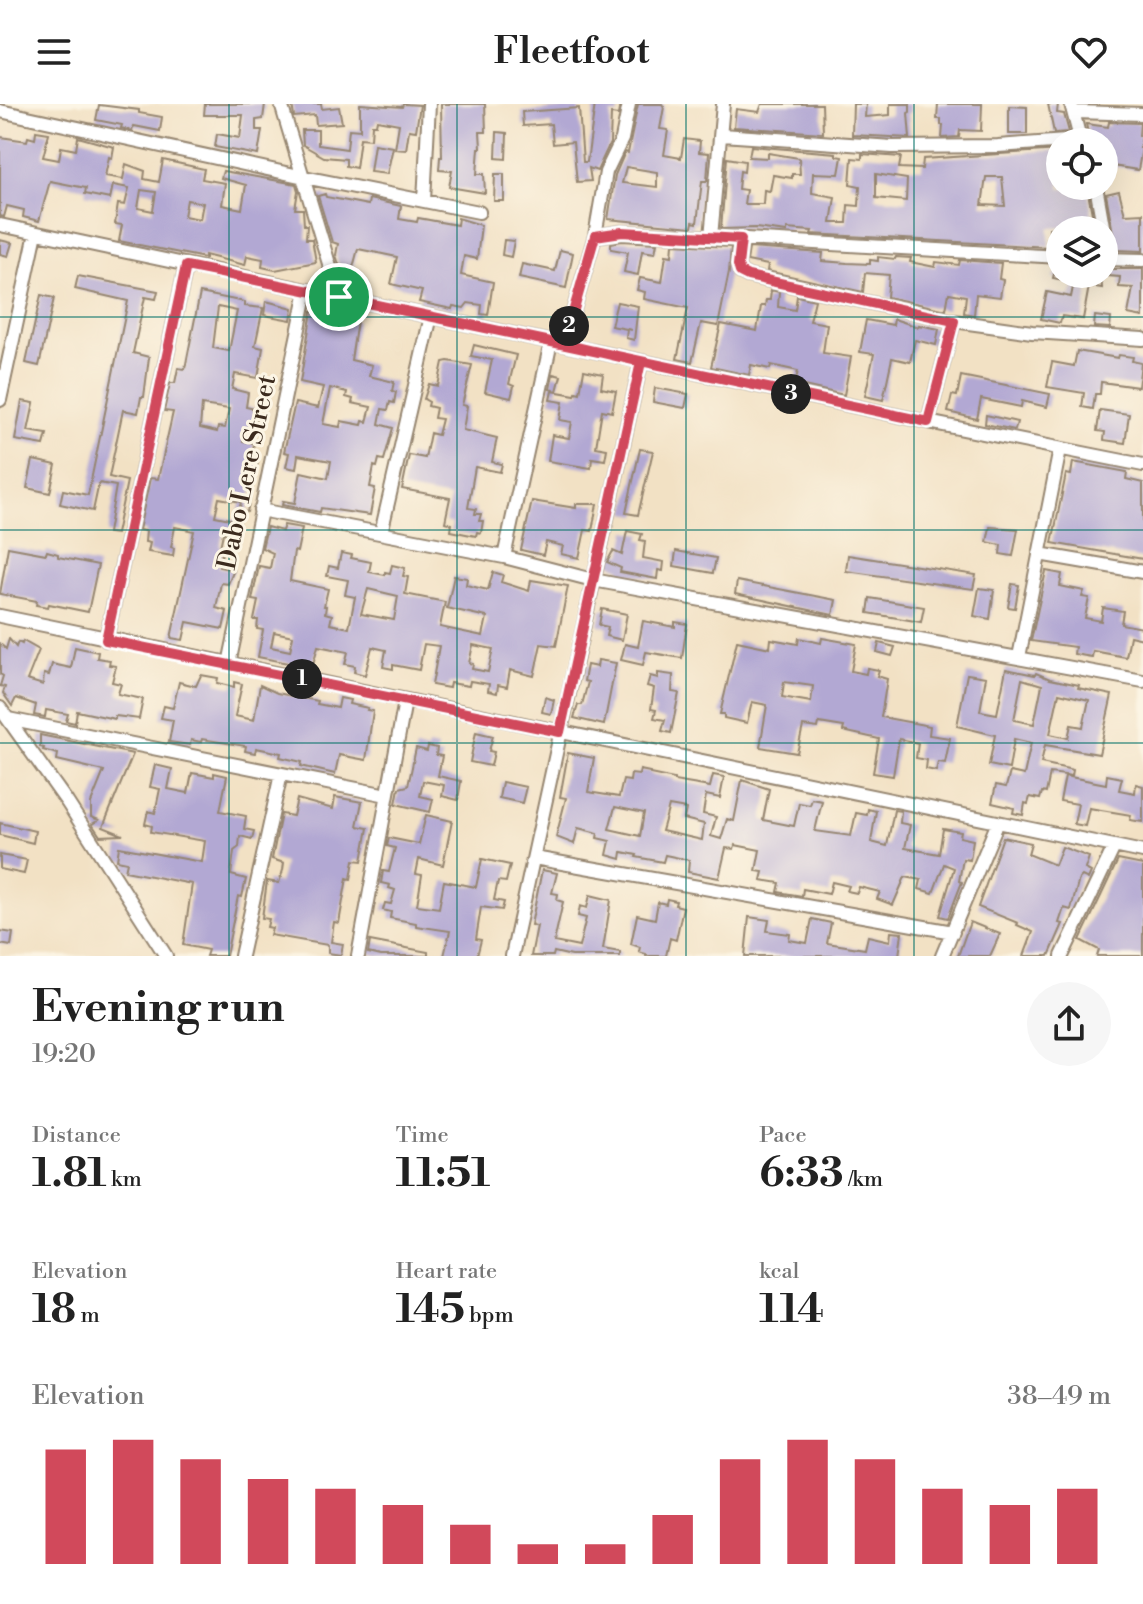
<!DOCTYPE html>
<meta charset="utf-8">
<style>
body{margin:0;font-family:"Libre Bodoni",serif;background:#f6f6f6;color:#222;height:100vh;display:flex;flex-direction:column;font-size:30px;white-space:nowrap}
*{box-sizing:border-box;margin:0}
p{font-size:26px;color:#767676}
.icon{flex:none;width:44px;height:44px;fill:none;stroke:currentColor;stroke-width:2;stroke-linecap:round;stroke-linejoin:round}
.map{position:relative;height:852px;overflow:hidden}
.side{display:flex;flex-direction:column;background:#fff;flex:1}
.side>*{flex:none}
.buttons{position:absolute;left:1046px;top:24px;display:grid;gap:16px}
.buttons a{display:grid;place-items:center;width:72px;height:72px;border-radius:50%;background:#fff;box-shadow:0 8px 32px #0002;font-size:40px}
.pin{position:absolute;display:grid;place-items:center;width:68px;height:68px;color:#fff;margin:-34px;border:4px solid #fff;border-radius:50%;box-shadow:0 2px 8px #0007}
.km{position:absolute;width:40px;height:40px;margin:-20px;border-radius:50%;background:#222;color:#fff;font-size:22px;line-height:40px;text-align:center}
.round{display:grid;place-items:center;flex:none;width:84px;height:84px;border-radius:42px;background:#f6f6f6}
.head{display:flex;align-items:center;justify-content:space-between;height:136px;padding:0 32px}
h1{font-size:44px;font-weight:700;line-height:60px}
.stats{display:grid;grid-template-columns:repeat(3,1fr);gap:12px;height:136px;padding:8px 32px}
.stats div{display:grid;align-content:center}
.stats b{font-size:40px;font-weight:700}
.stats small{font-size:22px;font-weight:400}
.stats p{font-size:22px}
.chart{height:224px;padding:16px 32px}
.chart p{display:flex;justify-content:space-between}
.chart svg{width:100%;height:144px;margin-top:8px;stroke:#d1495b;stroke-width:6}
header{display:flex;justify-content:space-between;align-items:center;height:104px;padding:0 32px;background:#fff;font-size:36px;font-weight:700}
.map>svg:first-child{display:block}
.building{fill:#b2a8d3;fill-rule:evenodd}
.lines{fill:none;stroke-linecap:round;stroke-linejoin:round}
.minor-casing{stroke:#968671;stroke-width:16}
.minor{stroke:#fff;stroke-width:12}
.route-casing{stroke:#fff;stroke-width:16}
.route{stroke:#d1495b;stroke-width:10}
.grid{fill:none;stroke:#0f766e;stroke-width:2;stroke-opacity:0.55}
.labels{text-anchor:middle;stroke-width:6;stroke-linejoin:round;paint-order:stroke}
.street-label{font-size:26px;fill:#3b2a1e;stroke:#fcf5e5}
</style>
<header><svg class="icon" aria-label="menu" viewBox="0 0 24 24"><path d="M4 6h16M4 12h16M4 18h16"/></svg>Fleetfoot<svg class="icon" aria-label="heart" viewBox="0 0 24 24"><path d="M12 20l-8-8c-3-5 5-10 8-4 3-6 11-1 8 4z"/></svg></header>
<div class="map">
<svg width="1143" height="852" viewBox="0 0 1143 852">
<rect width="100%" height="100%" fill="#fcf5e5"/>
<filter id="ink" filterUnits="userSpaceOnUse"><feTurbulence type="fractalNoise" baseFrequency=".0125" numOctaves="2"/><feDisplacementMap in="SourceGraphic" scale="16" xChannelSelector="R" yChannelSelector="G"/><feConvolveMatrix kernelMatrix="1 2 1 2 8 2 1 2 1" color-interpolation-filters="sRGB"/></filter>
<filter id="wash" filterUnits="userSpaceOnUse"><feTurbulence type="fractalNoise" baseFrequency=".006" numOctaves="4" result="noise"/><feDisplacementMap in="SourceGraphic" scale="32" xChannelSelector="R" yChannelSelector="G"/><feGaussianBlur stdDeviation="1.8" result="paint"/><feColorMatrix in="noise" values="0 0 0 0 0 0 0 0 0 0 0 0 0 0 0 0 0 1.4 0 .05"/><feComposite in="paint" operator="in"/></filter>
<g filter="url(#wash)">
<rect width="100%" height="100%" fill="#f2e1c4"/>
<g id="blocks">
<path class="building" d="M205,0h60l-2,15 -7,1v10h6l-4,25 -43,-8 2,-13 23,4 3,-23h-39z
M292,0h29l1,5 17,-2 3,16 -26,2 -1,-10 -21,2z
M360,0l42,3 1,-3 17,1 -4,26 -7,-1 -3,20 -11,-1 4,-25 -22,-4 -1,5h-4l-1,14 -11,-1 -4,30 -10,-2v-7l-22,-2 -21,-12 -1,-15h16v15l29,4 2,-20 11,1z
M441,0h44l1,28h-6l1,16h-2l-2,26h7l1,19 -36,-6 3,-16 -13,-1 1,-13h2z
M595,0h25l-2,11 -7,-1 -1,29 -13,28 -8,-3 2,13 -14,1 -4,-40 -20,2 -2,-20 -28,2 -1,-14 57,-4 4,54h4z
M638,0h24l2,3 -4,22 8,1 -4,25 17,3 3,-19 16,2 -1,11 10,1 -2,28h-5l-5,42 -4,-1 -1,5 -84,-8 7,-44 10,-23 3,1zM626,63l31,5v15l-35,-4z
M762,0h60l1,29 -89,-6 2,-18 23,3z
M853,0h13l-1,13 25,-2v-11h20v8l-2,1 2,25 -58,-3z
M938,0h44l-1,27 -21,-1 -1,7 -17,1 1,-13h-2v-6h-4z
M1048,0h10l-1,9 7,1 5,18 -15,1z
M99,1l40,5v3l23,4 -2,14 -26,-5 -2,5 -11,-3 1,-3 -26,-5z
M1009,2l18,1v27h-18z
M1109,18l31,1 -1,13h3l-2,12h2l-4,22 -26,-4v7h-8v-31h-14l-4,-18 22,3z
M36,27l13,2 -6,24 16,3 2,-13 15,3 2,-13 36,10 -2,11 -3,-1 -4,19 18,3 3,-15 19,7 -1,8 15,3 4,-22 41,9 -2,10 23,4 -3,22 20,4 4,-24 -25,-7 2,-7 73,13 2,7 -3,18h8l1,16h3l-1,14h6l4,23 -41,8 -13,-3 1,-8 -16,-3 -2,9 -40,-10v3l-86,-17 3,-16 -7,-1 3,-20 7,1 4,-17 -16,-3 -3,14 -25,-5 1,-6 -36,-7 -11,40 -16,-4 1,-7 -17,-4 -3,11 -4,-1v-79l27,4 1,-4 7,2zM141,86l15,2 -3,19 -15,-3zM187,96l16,3 -3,16 -16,-3z
M497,28l10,1 -1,26 -10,-1z
M374,40l19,3 -6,27 -17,-2z
M751,42l85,7v3l6,1 -3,17 -26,-1 -1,20 23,4 -4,26h16l1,-18 11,1 1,-20 -10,-2 2,-26 10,1v-5l39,3 -2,11 23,1 1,-10 137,-9v39l27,-2 8,43h-19l-1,-3 -26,1v19l-238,-13 1,-3 -25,-2v3l-31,-4 -35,1 6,-71 18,3 -1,11 -4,-1 -2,18 8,1 -2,14h19l1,-14 6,1 3,-16 19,3v-4h8l-1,-16 -31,-5v5l-19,-1zM876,70l31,5 -1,22 -30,-3zM986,73h16l3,29 -23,-1z
M495,70h9v27h-10z
M1119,87l6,23 18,-1v38l-27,-1 -10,-56z
M325,90l1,3 42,8 1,-6 32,7 -2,13 18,3 1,-4 39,7 1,-7 23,7 -4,34 -13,-3 -3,19 32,7 -5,33 -7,-1 1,-9 -14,-2 -4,5 -11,-2 -1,3 -33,-7 3,-11 -31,-7 6,-27 -19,-4 -20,-4 -10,37 -4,-5 -8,-26 2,-11 -6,-2 -14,-46z
M0,136l12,3 -4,13 -8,-2z
M504,136l10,1 -3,16 -9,-2z
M622,137l35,2 -2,10 -13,-2 -4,24 -14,-3 4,-20 -17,-3v-6z
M673,140l58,3 -2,25 -11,54 -17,-3 -9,39 -15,-3 11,-51 -44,-9 1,-7 -8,-2 3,-12 22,4 4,-27 6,1z
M749,144l74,5 -1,8 25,2 23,1v-4l8,1v-4l17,2 1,-2 15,1 -1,4 25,5 1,-5 23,3 1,-5 41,3 -2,16 4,1 -3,17 -24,-3 -2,21 -10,-2 2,-17 -17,-3 -3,17 -4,-1 -55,-12 2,-22 -24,-2 -2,19 -96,-21 1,-6 -21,-4z
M560,146l13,3 -7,35 -47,-10 3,-14 33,7z
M1109,165h34v48l-15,-3 5,-26 -14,-1 1,-10 -12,-1z
M1054,170h47l1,14 -13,-2 -6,33 -21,-3 -2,7 -19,-4 6,-27 24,5 3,-15 -21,-4z
M78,172l80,15 -2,8 -11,-2 -12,56 16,4 -5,40h-3l-3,16 -15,-3 -14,67 18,4 -11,53 -8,-1 8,-47 -17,-3 -6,28 -33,-7 3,-14 25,5 40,-194 -53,-12z
M771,186l8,2 -1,15 17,3 2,-14 18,4 -5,21 17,3 -4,29 28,4 -7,38 -49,-11 3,-13 -27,-6 -1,4 -19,-4 -2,10 -38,-8 10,-43 36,7 4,-25h4l1,-6h4z
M200,189l45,9v4l18,2 -8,38 8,2 -5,30 -23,-4 -3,15 16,4 -2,14 9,2 -2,6 4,1 -2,12 -9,-1 -3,14 11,2 -2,13 7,1 -12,55 -8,-1 2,-9 -22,-4 -4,18 25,5 -2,14 -15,-2 -3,14 3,1 -4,19 15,3 -6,14 -7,-1 -5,25 11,3 -4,18 -36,-7 -4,18 -12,-2 23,-107 -19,-4 -4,20 3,1 -1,8 -25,-4 2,-9 -5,-1 1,-11 -7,-1 11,-52 8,1 15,-67 -9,-1 6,-28h5l3,-15 7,1zM218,203l19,4 -8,40 -16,-3zM202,301l27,4 -4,19 -7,-1 -1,5 -17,-4z
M41,191l13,3 -15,68 -13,-3z
M266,197l27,7 -2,12 -27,-5z
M617,198l21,4 -4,34 -8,-2 1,-9 5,1 -21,-4z
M312,207l45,10 -6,39 21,5 -3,11 25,6 -2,9 4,1 -2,11 -4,-1 -2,8 -6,-1 -3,15 14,4 -9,32 -5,-1 -2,8 -3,-1 -4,21 5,1 -5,27 -49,-7 -1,4 -38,-7 1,-4 12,2 6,-31 27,6 3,-17 -33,-6 -2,14 -10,-2 3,-14 -5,-1 11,-49 23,5 5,-21 -23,-5zM330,284l17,4 -1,5 7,2 -1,4 19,4 -4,15 -4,-1 -1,4 -21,-4 -1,6 -17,-3z
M1095,212l16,2 -1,10 -16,-1z
M894,215l24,8 1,-2 20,4 -3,16 -21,-5 -5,22 -18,-4 -9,42 -18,-4 9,-42 -14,-2 6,-32 27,5z
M474,241l42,10 -7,29 5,2 -3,12 -26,-6 7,-32 -21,-4z
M1077,247l41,7 1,-3 14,2 -1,4 9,2 -3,24 -37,-5 -1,12h-5l-2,15 -11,-2 2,-14 -37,-6 5,-25 22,4z
M448,257l24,4 -10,40 5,1 -4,24 34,8 -5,24 10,2 -2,8 -25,-5 -7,41 8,1 -1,5h6l-2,7h4l-2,12 -4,-1 -1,4 -25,-5 1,-7 -7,-2 5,-24 -48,-9 7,-34 16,3 5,-25 8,2 4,-16 -8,-1 2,-10 -8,-2 1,-4 -5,-3 5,-15 9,2 5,-24z
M584,266l19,4 -2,14 15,3 -4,21 -10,-2 -6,37 11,2 -2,11 -13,-2 -1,10 -43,-7 4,-26 17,3 3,-16 -12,-2 3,-18 -13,-2 2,-9 23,4 1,-3 4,1z
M553,270l8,2 -4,15 -7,-2z
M961,272l89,18 -3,13 -25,-6 -1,6 -40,-8 -4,20 -29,-7 4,-17 5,1z
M655,284l33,6 -3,14 -32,-6z
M22,297l12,2 -6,28 19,3 -3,11 -29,-5z
M1100,306l29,4 -4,29 -21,-3 1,-8 -8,-1z
M986,311l31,7 -2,8 -30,-6z
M640,345l13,2 -15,64 -12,-2z
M33,356l23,5 -6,28 -23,-5z
M1073,358l54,10 -1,7 17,4v76l-91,-16 14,-69 5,1z
M532,397l44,7v-4h21l-5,27 -7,-1 -6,28 -18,-4 2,-8 -17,-4 -3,13 -22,-5z
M284,421l18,3 -5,24 -3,-1 -4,30 38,8 -4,17h2l-1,7 7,2 -2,9 19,4 6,-31 -10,-2 3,-15 -21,-4 2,-10 9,2 3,-15 11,2 -1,3 20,4 -2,10 16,3v-3l5,1 2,-8 13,3 -2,8 5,1 -3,17 40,8 -5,25 43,9 4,-19 -40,-9 7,-32 13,2 -1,7 22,5 5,-18 10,3 -2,7 28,9 2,-11 37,6 -12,60 -15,-2 -7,32 -24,-6 -3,17 -9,-2 -1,8 -9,-2 1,-7 -19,-3 -1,5 -19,-3 -1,5 -17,-3 7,-39 -15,-2 -5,26 -26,-5v4l-10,-2 3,-17 -14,-3 -7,28 -11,-3 1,-6 -10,-2 3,-12 -30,-6 -5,18 -15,-3v4l-40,-8 5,-27 -6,-1 1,-9h-4l4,-19 -6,-1 7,-34 11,2 3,-15 -11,-5 5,-21 15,4zM368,485l30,7 -4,24 -33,-6zM274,528l19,4 -3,15 -19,-4zM473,541l20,4 -5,23 -16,-3 1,-5 -4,-1z
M990,423l28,2 -5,27 -13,-2 1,-9 -14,-3z
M627,427l15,3 -2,6 5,1 -2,17 21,4 -1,9 -5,-1 -1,9 -37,-7 1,-4 -14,-6 6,-11 9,4z
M8,443l38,7 1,-3 11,3v3l40,8 -10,47 -39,-8 -1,3 -12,-2 1,-4 -37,-7z
M676,447l40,7 -3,15 -39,-7z
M848,451l128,20 -3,14 -127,-18z
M1046,467l16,3 -2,12 24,5 -2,6 7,1 -4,20 16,3 2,-13 20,3 -2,13 22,4v11l-13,-3 -4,21 -33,-6 -1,6 -18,-3 1,-7 -44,-6z
M737,477l99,19 -3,15 -98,-21z
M1012,480l7,1 -4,23 -7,-1z
M979,484l15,2 -4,29 -16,-3z
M870,494l54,9 -3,15 -53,-9z
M602,505l25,5 -5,26 -16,-4 2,-9 -9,-2z
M643,517l32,6v-5l12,2 -5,34 -36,-6 -3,13 -22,-5 4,-16 13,3z
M799,534l22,5 1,-5 34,6 -5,27 15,3 1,-6 12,2 -2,6 10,3 -6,38 49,9 -1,9 21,3 -5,25 -7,-1 -2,9 -10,-2 1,-9 -11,-2 2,-15 -19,-4 -6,37 -20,-3 6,-34 -36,-8 1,-4 -25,-4 -1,5 -15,-2 -6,27 -37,-6 7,-42 -15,-3 -5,21 -23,-5v-4h-4l17,-73 33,7 1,-9 27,5zM784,578l29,4 -2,16 -29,-5z
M9,535l7,8 2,-5 4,2 1,-3 16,9 -12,30 16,5 1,-11 5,1 3,-11 19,4 4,-21 23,5 -1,6 13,2 -1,5 7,1 -4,16 9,2 -3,10 25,5 -4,20 -24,-3v3l-38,-8 -2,12 -9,-2 2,-7 -22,-4 -1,7 -11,-2 2,-10 -20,-7 -4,8 -9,-13 2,-6 -5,-1 3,-10 -3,-2v-30l6,5z
M879,539l16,4 -3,9 -15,-4z
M598,556l18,3 -12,62 -30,-7 4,-13h4l6,-23 -4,-1 3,-16 10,2z
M1006,565l29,6 1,-2 14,6 29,6 -1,3 34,7 -13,59 -54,-9 -4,18 32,7 -1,6 -22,-3 -4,20 -4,-1 -2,7 -10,-2 -2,7 -3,-1 -2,12 -10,-2 1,-5 -22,-5 4,-18 10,2 4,-15 14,3 7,-32 -17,-4 -5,30 -20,-4 6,-30 -38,-9 10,-52 19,3 -6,34 17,3zM1022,575l20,6 -8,39 -20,-4zM1059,589l30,7 -6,27 -12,-2 -3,13 -18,-4z
M658,569l15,2 -1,17 7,1 -8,40 -9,-2 3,-11 -11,-2 2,-8 -5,-1 3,-21 -7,-2 3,-10 8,2z
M201,571l17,3 -1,5 17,4v-5l8,2 -7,32 19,4 6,-35 17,8 41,8 -1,3 21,4 2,-10 10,2 -1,4 19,4 -1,2 6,1 -7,49 -27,-5 -4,19 -34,-8 1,-4 -22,-5 1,-4 -25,-5 -1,5 -10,-2 1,-5 -44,-7 -1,3 -10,-2 -1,5 -21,-3 4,-22 -12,-2 3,-12 9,2 6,-26 17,4z
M545,593l9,3 -3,14 -9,-2z
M476,628l17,4 -4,15 5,1 -3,14 -21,-4z
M40,631l93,19 -30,73 20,8 -23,1 -8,-12 7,-4 -8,-3v-14l13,-32 -47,-11 1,-6 -15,-4 1,-2 -4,-1z
M428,642l9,2 -1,7 6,1 -4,20 23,5 -3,19 -16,-4 2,-11 -21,-4 -3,15 13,3 -3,13 -34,-8 3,-16 9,-2 8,-38 11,3z
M568,649l26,5 -6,34 31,5 4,-17 7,1 1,-7 8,1 1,-5 10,2v2l24,5v2l36,6 3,-12 11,2 -4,21 -14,-3 -3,19 13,3 -5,19 10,3 6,-20 7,2 8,-41 27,9 -6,31 31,6 5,-23 11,2 2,-6 10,2 -7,30 36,5 5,-23 11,2 1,-6 8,2 -5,31 16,4 7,-36 7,1 -1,12 10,2 -5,23 34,6 4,-25 18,3 -1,5 13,3 -3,20 -7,-1 -4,22 3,1 -14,36 -8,-2 14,-48 -10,-4 -11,29 -14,-4 2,-9 -16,-3 -12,28 -16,-6 3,-7 -21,-5 -2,6 -10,-2 2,-5 -17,-4 -3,12 -26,-5 -1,7 -24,-4 2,-9 -19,-3 2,-8 -7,-1 4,-21 -25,-5 -1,4 -8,-1 -7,30 -31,-6 1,-12 -24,-5 -2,7 -27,-5 1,-2 -15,-3 -1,7 -14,-4 3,-14 -13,-3 1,-5 -20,-5 -4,16 -18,-7 10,-39 -6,-1zM669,702l17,3 -2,10 20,5 -2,16 -40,-9zM615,703l29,6 -4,23 -31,-7z
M155,661l17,4 -4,20 20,4 4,-20 22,4v-4l13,3 -7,35 26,5 -2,13 10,2 -2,8 -12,-3 -1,11 -5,4 -3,24 15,4 -4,18 -4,-1 -12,60h-20l2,-6 -25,-5 9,-61 -67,-13 2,-9 -10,-2 2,-13 83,15 3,-21 -54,-9 1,-6 -7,-2 3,-13 7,2 5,-24 -10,-2z
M1107,671l15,3 -3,12 16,3 1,-9 7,2v36l-13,-2 1,-5 -42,-7 -4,18 -11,-2 4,-20 -18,-3 5,-25 41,8z
M502,678l24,5 -4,16 -23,-5z
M335,693l27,5 -5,24 11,2 -6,33 -8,-1 -3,19 -4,-1 -8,45 -5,-1 -3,20 12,2 -2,11 -13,-2v-8l-58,-10 2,-7 -5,-1 2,-8 -7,-1 5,-37 12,2 4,-13 1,-7 -12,-4 9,-45 12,2 4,-17 36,10z
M426,711l26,6 -9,44 -24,-6 -3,15 6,1 -5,30 22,3 5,-27 32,6 6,-28 28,6 -4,17 -8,-1 -4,19 10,2 -2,8 -21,-3 -5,32 5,1 -4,16h-33l6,-25 -34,-5v-3l-26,-5 1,-6 -8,-2 2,-7 6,1 4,-14 -6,-2 1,-3 -9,-2 2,-12 6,1 6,-24 -8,-2 2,-8 30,6z
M0,719l35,8 -2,12 -33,-8z
M1003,733l28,6 -3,11 27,11 7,-18 27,10 -4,12 6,3 -3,7 -6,-3 -3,3 -8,31 -7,-2 -5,15 4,1 -14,32h-25l9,-24 -16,-7 1,-2 -40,-16z
M0,751l27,5 -3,14 -24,-5z
M1118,756l25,5v91h-46l2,-6 -19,-10z
M542,766l15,3 -5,20 6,1 -1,6 6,2 -9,40 25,5 7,-29 -8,-2 2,-10 7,2 3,-13 21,5 -8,49 17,3v4h-48l-18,-4 -1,4h-22l6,-30 -6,-1z
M667,795l9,2 -1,4 8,2 -7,33 -6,-2 -4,18h-20v-2l-7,-2 1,-5 -9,-3 6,-29 18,4 3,-17 8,2z
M749,813l20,3 -2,11 23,3 -1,6 18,3 5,-24 19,4 -4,20 38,6 3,-13 22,5 1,-9 11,1 -3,23h-154z
M970,818l30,12 -10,22h-32z
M0,827l13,2 -2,13 -11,-2z
M370,837l58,11v4h-47l-13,-3z"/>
</g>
</g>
<g filter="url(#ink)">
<use href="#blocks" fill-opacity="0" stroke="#968671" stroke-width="2"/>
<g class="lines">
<g class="minor-casing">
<path id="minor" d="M281,0l58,193
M1071,0l10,38
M0,7l304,66 175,35
M1075,8l68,2
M722,31l170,12 106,-1 82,-6
M1096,82l13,74
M424,97l5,-97
M0,121l928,197 215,43
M595,132l27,-4 438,25
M711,133l12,-133
M741,135l-3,26 2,7 8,4 206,45 78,11 111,7
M1104,155l39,1
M564,240l31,-108 11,-64 16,-33 7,-35
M0,296l36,-167
M928,318l26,-101
M260,406l244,47 89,23 550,101
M381,429l50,-217
M1039,450l104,18
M504,453l47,-215
M0,512l1143,236
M106,536l80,-374
M1019,553l41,-208
M229,560l78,-374
M0,604l67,94 99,154
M8,615l379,76
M534,754l419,74
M241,852l40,-182
M358,852l47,-255
M512,852l129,-594
M942,852l56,-134
M1062,852l52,-109"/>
</g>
<use href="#minor" class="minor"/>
</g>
</g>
<g class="lines" filter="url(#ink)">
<g class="route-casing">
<path id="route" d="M339,193l-153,-31 -80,374 454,92 81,-370 -77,-18 31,-108 27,-4 119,7 -3,26 2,7 8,4 206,45 -26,101 -589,-125"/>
</g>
<use href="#route" class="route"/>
</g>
<path class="grid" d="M229,0v852M457,0v852M686,0v852M914,0v852M0,213h1143M0,426h1143M0,639h1143"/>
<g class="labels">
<g class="street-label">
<text transform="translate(246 368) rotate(-78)" y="9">Dabo Lere Street</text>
</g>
</g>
</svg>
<div class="buttons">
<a><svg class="icon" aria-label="locate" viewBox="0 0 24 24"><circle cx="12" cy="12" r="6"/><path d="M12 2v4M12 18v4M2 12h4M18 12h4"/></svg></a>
<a><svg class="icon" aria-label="layers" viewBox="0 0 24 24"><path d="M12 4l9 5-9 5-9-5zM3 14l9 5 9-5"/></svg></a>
</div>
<div class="pin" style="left:339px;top:193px;background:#1e9e55"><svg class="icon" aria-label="arrive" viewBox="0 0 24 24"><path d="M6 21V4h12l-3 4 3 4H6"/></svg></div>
<b class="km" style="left:302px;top:575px">1</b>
<b class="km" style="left:569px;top:222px">2</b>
<b class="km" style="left:791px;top:290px">3</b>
</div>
<section class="side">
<div class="head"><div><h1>Evening run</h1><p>19:20</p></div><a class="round"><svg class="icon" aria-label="share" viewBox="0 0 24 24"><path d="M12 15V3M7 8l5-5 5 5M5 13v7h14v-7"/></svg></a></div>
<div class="stats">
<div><p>Distance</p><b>1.81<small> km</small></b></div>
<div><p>Time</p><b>11:51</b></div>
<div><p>Pace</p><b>6:33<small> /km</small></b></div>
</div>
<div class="stats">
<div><p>Elevation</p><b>18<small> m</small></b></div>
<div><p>Heart rate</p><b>145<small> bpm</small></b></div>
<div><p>kcal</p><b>114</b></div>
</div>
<div class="chart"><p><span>Elevation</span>38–49 m</p>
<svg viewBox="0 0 160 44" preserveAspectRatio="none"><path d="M5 44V9M15 44V6M25 44V12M35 44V18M45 44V21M55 44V26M65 44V32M75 44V38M85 44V38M95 44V29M105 44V12M115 44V6M125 44V12M135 44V21M145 44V26M155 44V21"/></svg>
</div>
</section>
